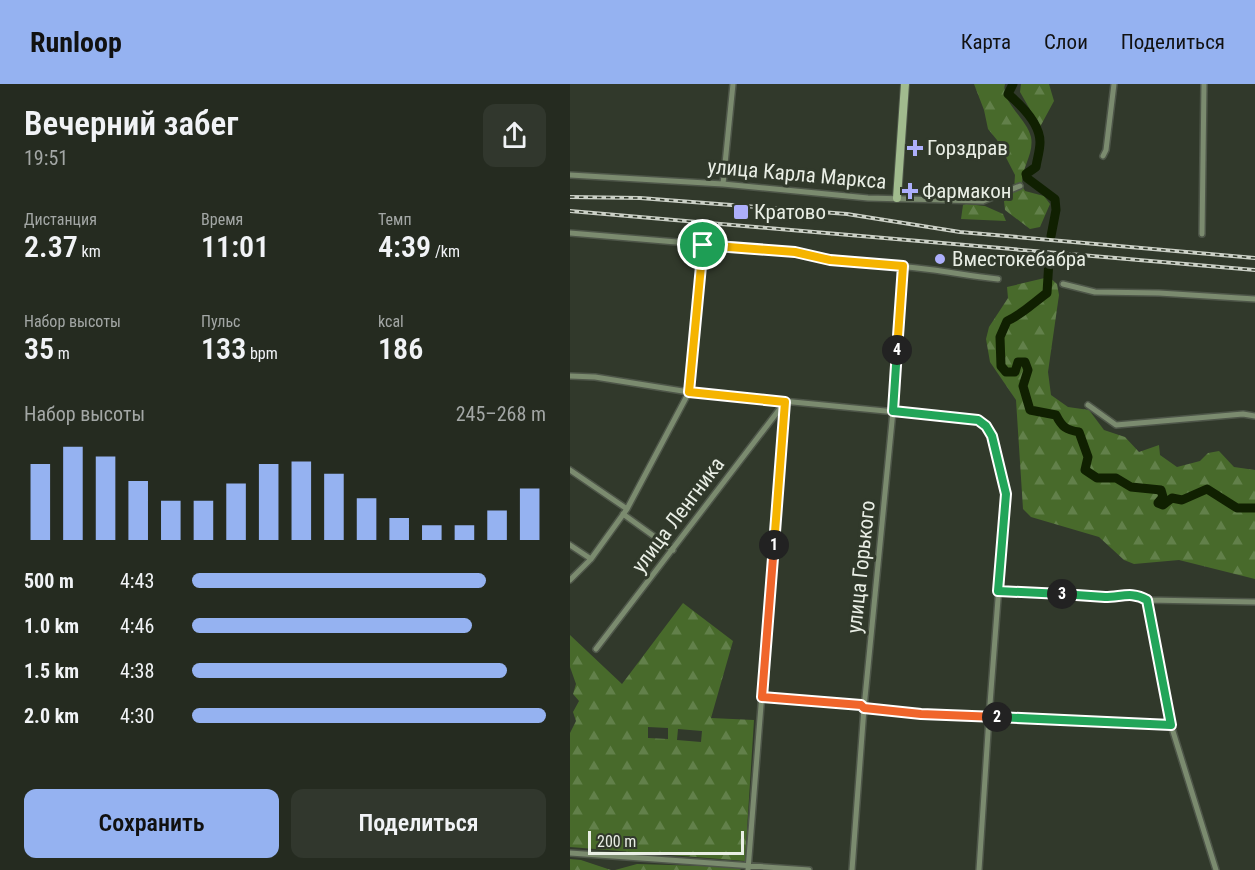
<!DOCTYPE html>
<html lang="ru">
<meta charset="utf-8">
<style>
body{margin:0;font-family:"Roboto Condensed",sans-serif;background:#31372d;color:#f1f3f6;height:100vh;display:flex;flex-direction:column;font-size:22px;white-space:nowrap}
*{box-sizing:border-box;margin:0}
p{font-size:20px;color:#a3a7a5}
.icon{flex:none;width:33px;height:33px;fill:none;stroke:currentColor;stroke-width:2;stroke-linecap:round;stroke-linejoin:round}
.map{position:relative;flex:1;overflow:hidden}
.side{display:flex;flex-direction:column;background:#252b20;width:570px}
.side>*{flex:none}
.scale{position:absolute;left:18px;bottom:15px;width:156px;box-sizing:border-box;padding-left:6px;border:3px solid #e9eee5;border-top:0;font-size:16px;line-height:21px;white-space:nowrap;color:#e9eee5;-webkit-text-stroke:4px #31392b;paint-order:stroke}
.pin{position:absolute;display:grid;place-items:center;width:51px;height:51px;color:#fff;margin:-26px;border:3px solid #fff;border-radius:50%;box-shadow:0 2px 6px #0007}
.km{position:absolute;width:30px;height:30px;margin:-15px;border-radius:50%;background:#222;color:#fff;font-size:16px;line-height:30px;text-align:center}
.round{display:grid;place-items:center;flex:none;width:63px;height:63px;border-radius:12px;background:#31372d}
.summary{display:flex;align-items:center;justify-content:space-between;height:102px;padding:0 24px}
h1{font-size:33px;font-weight:600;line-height:45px}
.metrics{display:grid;grid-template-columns:repeat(3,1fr);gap:9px;height:102px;padding:6px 24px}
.metrics div{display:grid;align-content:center}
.metrics b{font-size:30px;font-weight:600}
.metrics small{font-size:16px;font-weight:400}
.metrics p{font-size:16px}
.chart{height:168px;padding:12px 24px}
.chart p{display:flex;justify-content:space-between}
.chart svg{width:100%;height:108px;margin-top:6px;stroke:#95b2f1;stroke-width:6}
.button{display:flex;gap:12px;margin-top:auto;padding:12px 24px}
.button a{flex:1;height:69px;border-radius:12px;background:#95b2f1;color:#111;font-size:24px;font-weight:600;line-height:69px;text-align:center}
.button a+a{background:#31372d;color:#f1f3f6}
ul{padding:0 24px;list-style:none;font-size:20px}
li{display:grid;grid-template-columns:96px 72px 1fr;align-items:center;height:45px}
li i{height:15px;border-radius:8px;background:#95b2f1}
header{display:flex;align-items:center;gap:36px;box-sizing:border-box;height:84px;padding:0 30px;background:#95b2f1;color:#111}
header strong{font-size:28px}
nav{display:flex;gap:33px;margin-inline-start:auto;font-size:21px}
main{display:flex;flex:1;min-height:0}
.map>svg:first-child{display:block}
.forest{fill:url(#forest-firs);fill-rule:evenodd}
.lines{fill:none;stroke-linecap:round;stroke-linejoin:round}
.river{stroke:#102001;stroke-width:9}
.street-casing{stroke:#4e5649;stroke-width:8}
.secondary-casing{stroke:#4e5649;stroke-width:10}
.street{stroke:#7b8b6f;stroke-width:5}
.secondary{stroke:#a1bb8e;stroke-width:8}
.rail-casing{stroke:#ccd1c7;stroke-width:4}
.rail{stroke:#31392b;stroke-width:1.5;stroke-dasharray:4.5;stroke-linecap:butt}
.split-1-casing{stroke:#fff;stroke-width:12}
.split-2-casing{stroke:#fff;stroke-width:12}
.split-3-casing{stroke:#fff;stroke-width:12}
.split-4-casing{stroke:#fff;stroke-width:12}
.split-5-casing{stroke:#fff;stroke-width:12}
.split-1{stroke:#f5b400;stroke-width:8}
.split-2{stroke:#f0652b;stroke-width:8}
.split-3{stroke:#22a559;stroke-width:8}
.split-4{stroke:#22a559;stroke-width:8}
.split-5{stroke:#f5b400;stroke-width:8}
.poi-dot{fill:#adaffb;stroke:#31392b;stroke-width:2}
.labels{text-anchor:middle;stroke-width:6;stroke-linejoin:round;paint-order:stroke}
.poi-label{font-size:21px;fill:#e9eee5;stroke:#31392b;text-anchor:start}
.street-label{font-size:21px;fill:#e9eee5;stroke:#31392b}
</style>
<header>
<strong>Runloop</strong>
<nav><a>Карта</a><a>Слои</a><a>Поделиться</a></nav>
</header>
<main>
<section class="side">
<div class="summary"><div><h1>Вечерний забег</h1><p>19:51</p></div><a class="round"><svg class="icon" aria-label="share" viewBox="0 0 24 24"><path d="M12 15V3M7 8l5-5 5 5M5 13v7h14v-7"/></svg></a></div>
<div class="metrics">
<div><p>Дистанция</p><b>2.37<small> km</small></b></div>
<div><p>Время</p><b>11:01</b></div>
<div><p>Темп</p><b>4:39<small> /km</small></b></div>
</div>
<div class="metrics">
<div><p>Набор высоты</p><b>35<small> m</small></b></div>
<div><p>Пульс</p><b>133<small> bpm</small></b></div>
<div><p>kcal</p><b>186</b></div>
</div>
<div class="chart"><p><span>Набор высоты</span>245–268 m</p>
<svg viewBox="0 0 160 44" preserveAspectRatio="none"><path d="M5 44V13M15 44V6M25 44V10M35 44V20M45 44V28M55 44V28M65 44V21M75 44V13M85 44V12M95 44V17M105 44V27M115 44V35M125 44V38M135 44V38M145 44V32M155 44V23"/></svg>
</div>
<ul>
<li><b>500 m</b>4:43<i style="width:83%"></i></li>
<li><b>1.0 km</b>4:46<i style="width:79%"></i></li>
<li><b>1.5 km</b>4:38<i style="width:89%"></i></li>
<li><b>2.0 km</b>4:30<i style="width:100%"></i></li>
</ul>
<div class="button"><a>Сохранить</a><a>Поделиться</a></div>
</section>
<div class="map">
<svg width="685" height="786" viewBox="0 0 685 786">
<defs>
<pattern id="forest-firs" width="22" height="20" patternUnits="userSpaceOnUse" patternTransform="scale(1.5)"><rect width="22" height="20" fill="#486a2b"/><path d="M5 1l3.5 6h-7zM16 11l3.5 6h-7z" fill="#62804a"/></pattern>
</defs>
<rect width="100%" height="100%" fill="#31392b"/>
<path class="forest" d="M404,0h31c-5,17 22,35 26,53 4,20 -16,38 -6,54l19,5 6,8 -10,23 -10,2 -25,-19 -1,-9 10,-11 1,-15 -18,-35 -9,-11 -4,-19z
M451,0h28l5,17 -14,26 -20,-35z
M396,120l19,2 18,8 3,7 -45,-2 2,-14z
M479,193l8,7 2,11 -11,77 3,23 17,12 21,3 15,20 21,7 14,15 20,-7 1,10 17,12 23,-6 8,-8 11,-2 15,16 21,3v109l-76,-19 -45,4 -10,-4 -25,-23 -68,-20 -8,-8 -7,-109 -26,-38 -4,-23 3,-12 19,-29 -1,-11z
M113,519l50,38 -22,77 43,2 -9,141 -175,-14v-114l6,-12 -3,-9 6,-11 -6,-7 3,-10 -6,-17v-32l52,49zM78,643l20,1v11l-20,-1zM108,645l24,2 -1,11 -24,-2z
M0,775l11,1 30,10h-41z
M67,780l100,3 4,3h-126z"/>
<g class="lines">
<path class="river" d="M443,0l-5,10c13,11 32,29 32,48 0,9 -3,17 -4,25l-10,7 1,4 28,21 1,11 -5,26
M479,176l-2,33c-14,10 -24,21 -40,28l-7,16 1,29 5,6h9l3,-10h7l3,8 -5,16 7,24 26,5c6,12 10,15 23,17l9,25 -3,13 12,8h19l15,9 30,3 2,7 -5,6 5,2 9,-7 10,2 25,-11 30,19h18"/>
<g class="street-casing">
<path id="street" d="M533,72l3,-6 8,-66
M0,91l153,9 145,14 115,3 37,-15
M153,100l10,-100
M0,149l225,19c47,10 92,12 139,18 21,3 42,7 64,9
M632,150l2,-150
M493,200l32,8 64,1 96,6
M0,292l25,1 94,15 289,28c21,15 23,51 28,74l-17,223 -10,153
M518,321l28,20 127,-11 12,2
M0,386l57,39
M53,430l50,36
M0,461l21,14
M0,496l21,-21 36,-50 62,-117 14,-147
M428,507l111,6c14,-3 25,-5 38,3l108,2
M577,516l24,125 45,145
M26,565l189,-247
M192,613l99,8 3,3 56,6 251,11
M0,769l239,17
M178,786l37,-468
M282,786l12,-162 29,-297 10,-145"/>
</g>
<g class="secondary-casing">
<path id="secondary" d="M327,114l8,-114"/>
</g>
<use href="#street" class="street"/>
<use href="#secondary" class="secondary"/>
<g class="rail-casing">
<path id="rail" d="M0,113l70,1 207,16 113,18 295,26
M0,127l685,59"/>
</g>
<use href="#rail" class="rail"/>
</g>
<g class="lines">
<g class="split-1-casing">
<path id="split-1" d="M133,161l-14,147 96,10 -11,143"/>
</g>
<g class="split-2-casing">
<path id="split-2" d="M204,461l-12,152 99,8 3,3 57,6 76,3"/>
</g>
<g class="split-3-casing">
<path id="split-3" d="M427,633l174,8 -24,-125c-15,-9 -26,-3 -42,-3 -14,-1 -29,-2 -43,-3"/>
</g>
<g class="split-4-casing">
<path id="split-4" d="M327,266l-4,61 85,9 8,6 6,10 14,58 -8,97 64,3"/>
</g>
<g class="split-5-casing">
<path id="split-5" d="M133,161l92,7 35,8 73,6 -6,84"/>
</g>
<use href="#split-1" class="split-1"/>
<use href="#split-2" class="split-2"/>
<use href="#split-3" class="split-3"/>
<use href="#split-4" class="split-4"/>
<use href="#split-5" class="split-5"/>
</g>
<g class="poi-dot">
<path d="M342 55h6v6h6v6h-6v6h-6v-6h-6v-6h6z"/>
<path d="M337 98h6v6h6v6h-6v6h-6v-6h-6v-6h6z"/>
<rect x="163" y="120" width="16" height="16" rx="3"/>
<circle cx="370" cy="175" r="6"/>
</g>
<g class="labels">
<g class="poi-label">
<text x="357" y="71">Горздрав</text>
<text x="352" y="114">Фармакон</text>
<text x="184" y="135">Кратово</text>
<text x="382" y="182">Вместокебабра</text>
</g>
<g class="street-label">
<text transform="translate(227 90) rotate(5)" y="7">улица Карла Маркса</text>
<text transform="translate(108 431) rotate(-53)" y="7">улица Ленгника</text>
<text transform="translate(291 483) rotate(-84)" y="7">улица Горького</text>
</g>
</g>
</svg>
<div class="scale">200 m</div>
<div class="pin" style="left:133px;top:161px;background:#1e9e55"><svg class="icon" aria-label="arrive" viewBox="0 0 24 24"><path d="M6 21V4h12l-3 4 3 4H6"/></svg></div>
<b class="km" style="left:204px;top:461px">1</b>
<b class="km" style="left:427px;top:633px">2</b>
<b class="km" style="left:492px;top:510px">3</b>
<b class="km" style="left:327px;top:266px">4</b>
</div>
</main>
